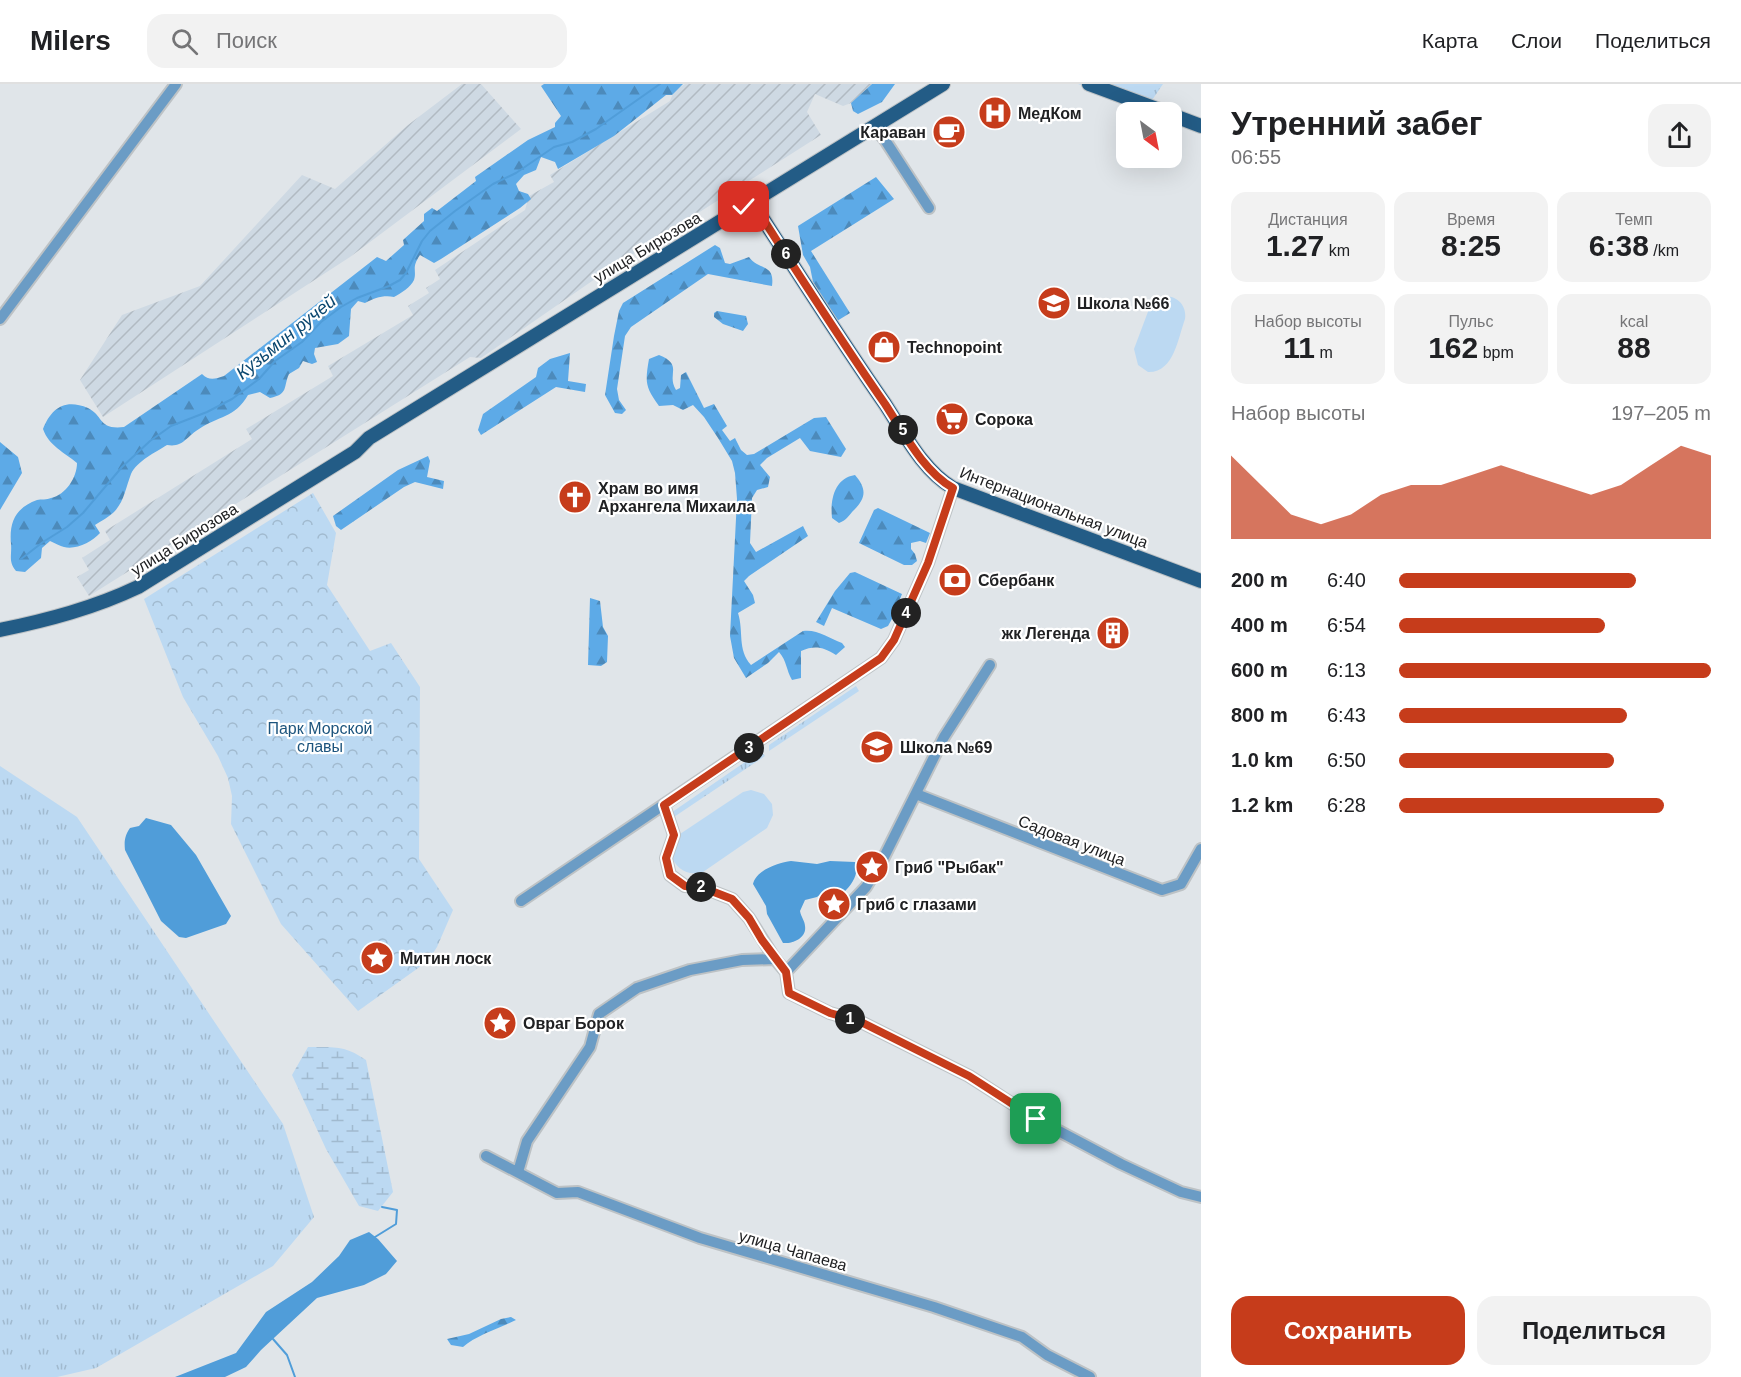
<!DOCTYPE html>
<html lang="ru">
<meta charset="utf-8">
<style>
body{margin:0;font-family:Arial,sans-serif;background:#f2f2f2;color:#202124;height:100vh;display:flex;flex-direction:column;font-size:22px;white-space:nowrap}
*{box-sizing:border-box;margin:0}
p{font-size:20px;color:#757577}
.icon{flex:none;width:33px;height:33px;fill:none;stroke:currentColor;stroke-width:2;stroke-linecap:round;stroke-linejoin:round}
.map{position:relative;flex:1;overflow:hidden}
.side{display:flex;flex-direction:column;background:#fff;width:540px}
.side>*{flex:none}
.needle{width:39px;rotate:148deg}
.fabs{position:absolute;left:1116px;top:18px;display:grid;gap:12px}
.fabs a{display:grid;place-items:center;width:66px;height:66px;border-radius:12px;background:#fff;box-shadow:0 6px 24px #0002;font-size:30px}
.pin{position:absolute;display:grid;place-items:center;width:51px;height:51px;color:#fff;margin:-26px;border-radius:12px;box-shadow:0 3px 9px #0006}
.km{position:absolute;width:30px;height:30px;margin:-15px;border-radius:50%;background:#222;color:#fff;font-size:16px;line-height:30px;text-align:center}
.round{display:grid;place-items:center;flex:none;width:63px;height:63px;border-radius:18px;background:#f2f2f2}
.summary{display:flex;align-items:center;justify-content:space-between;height:102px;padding:0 30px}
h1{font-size:33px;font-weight:800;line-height:45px}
.figures{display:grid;grid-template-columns:repeat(3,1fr);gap:9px;height:102px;padding:6px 30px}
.figures div{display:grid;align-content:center;border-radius:15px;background:#f2f2f2;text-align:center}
.figures b{font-size:30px;font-weight:800}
.figures small{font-size:16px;font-weight:400}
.figures p{font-size:16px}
.chart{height:168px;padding:12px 30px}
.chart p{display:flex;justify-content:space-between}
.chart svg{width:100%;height:108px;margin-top:6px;fill:#c63c1b;opacity:.7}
.cta{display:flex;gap:12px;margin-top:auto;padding:12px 30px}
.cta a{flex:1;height:69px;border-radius:18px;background:#c63c1b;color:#fff;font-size:24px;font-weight:800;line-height:69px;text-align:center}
.cta a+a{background:#f2f2f2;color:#202124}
ul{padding:0 30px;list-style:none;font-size:20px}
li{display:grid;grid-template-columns:96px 72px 1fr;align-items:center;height:45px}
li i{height:15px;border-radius:8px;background:#c63c1b}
header{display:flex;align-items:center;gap:36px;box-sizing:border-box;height:84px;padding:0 30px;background:#fff;border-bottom:2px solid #e0e0e0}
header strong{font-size:28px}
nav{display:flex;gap:33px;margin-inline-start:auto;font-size:21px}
.search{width:420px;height:54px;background:#f2f2f2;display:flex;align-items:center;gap:15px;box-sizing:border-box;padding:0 21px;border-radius:18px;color:#757577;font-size:22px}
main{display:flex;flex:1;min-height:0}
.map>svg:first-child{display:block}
.industrial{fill:url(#industrial-furrows)}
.grass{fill:url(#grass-tufts)}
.forest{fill:url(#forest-firs)}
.wetland{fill:url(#wetland-marsh)}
.park{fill:url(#park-crowns)}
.garden{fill:#bcd9f2}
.water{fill:#509dd9}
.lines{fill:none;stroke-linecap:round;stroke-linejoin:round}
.stream{stroke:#509dd9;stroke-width:2}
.minor-casing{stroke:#bdc2c5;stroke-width:14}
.major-casing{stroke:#bdc2c5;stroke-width:16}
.minor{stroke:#6b9cc5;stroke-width:10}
.major{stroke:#235c86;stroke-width:14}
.route-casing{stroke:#fff;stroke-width:12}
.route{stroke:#c63c1b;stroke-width:8}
.labels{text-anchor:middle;stroke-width:4.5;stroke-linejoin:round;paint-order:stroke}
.poi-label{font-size:16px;font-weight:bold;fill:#202123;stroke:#fff;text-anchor:start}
.street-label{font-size:16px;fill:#202123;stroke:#fff}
.park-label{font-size:16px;fill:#1c547d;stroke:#fff}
.water-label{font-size:18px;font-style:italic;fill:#0b476f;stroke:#fff}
</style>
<header>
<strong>Milers</strong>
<div class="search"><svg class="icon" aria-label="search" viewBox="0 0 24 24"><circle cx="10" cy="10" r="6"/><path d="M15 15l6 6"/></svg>Поиск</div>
<nav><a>Карта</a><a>Слои</a><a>Поделиться</a></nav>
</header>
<main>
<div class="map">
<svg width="1201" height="1293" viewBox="0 0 1201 1293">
<defs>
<pattern id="industrial-furrows" width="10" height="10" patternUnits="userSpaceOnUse" patternTransform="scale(1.5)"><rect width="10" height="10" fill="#ced9e3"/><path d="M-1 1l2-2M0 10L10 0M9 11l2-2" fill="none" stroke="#b1bac2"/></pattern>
<pattern id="grass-tufts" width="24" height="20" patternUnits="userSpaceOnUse" patternTransform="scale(1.5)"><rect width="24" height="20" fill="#bcd9f2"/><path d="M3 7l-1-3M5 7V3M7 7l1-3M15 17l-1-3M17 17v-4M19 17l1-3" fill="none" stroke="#a1bacf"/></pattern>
<pattern id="forest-firs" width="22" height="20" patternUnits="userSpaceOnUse" patternTransform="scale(1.5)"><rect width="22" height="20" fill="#5daae7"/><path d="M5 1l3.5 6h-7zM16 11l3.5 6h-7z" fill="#4c8abb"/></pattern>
<pattern id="wetland-marsh" width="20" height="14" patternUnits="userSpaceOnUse" patternTransform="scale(1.5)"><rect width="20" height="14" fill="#bcd9f2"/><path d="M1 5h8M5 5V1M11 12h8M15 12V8" fill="none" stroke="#a1bacf"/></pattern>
<pattern id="park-crowns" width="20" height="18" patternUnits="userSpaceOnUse" patternTransform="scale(1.5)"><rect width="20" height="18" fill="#bcd9f2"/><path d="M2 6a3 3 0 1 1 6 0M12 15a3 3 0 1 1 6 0" fill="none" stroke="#a1bacf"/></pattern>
</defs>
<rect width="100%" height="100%" fill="#e0e5e9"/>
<path class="industrial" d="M462,0h19l40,45 -171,128 -247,160 -23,-37 42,-65 78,-29 102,-111 33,14 73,-64z
M685,0h187l-21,19 -8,3 -28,-12 -8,18 14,23 -213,135 -127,88 -11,-1 -381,239 -12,-19 12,-7 -7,-12 28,-18 -5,-9 147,-92 -6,-10 87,-53 -5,-10 85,-51 -5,-9 21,-13 -3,-5 14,-9 -5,-9 90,-60 4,-14 25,-14 -4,-7 120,-74 4,-10z"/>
<path class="grass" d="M1078,0h85l-17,25z
M856,602l3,5 -90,60v-6z
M761,667l4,5 -97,65 -3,-4z
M0,682l77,51 206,307 31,93 -41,49 -177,102 -39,9h-57z"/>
<path class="forest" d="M544,0h139l-11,11h-6l-52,41 -56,33 -3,-7 -14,-5 -5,13 -12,5 -8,9 3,7 9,3 3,5 -11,9 -79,51 -7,4 -14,-8c-9,13 -3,15 -6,25 -3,7 -13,13 -20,17 -11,-2 -19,1 -29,6l-7,-2 -7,8 -2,27 -11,8 -23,4 -1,6 3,8 -5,2 -9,-3 -4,7 -10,6c-6,13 0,20 -19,24l-10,-6 -12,3c-13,23 -30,21 -49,34 -12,7 -16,19 -32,16 -11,7 -30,16 -36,29 -5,13 -7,28 -17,38 -5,5 -13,9 -19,13l5,8c-8,9 -24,17 -36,14 -4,-1 -9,-4 -14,-6l-8,7 -1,10 -16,14 -9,-1c-8,-10 -4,-15 -5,-27 -2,-21 4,-36 26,-44 4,-1 10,0 14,-2 15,-3 26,-21 26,-35 -13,-11 -28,-17 -34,-34 8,-20 21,-31 45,-21 16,8 10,22 36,19l78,-53c7,7 13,5 22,2l153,-119 9,4 18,-16 -1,-5 21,-19v-7l8,-6 5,3 39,-30 -1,-4 53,-37 27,-13v-4l6,-7 -20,-30z
M872,0h23l-13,18 -24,12 -5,-3 -2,-8z
M876,93l18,22 -83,52 39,62 -13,8 -24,-39 -3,-15 -7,-12 -5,-29z
M715,161l5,3 5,15 5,1 19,-7c10,14 26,6 23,29l-64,-12 -77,53 -6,9 -8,53 2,11 7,10 -4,4 -7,-1 -10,-18 9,-59 5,-25 4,-8z
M717,227l29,5 2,8 -5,7 -20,-7 -9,-7v-4z
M570,269l-2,28 18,3 -1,8 -29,-5 -75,48 -3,-5 5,-16 53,-37 2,-9 12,-9z
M659,271c25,10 7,19 17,35l4,-2 1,-13 5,-3 18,36 10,-4 13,22 -5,4 8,11 5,-3 6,12 6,5 7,-1 60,-36 12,-1 20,32 -5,8 -31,-6 -10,-13 -33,20 -7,7 10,12 -2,10 -11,3 -5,8 -2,45 6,9 47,-26 5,10 -59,40 -5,5 9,14 2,8 -17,10c6,19 -1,36 13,52l52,-34c14,-2 26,7 39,12l3,4 -9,8c-13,-8 -21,-10 -35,-4v27l-9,2c-6,-10 -5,-19 -13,-28l-11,11 -22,15 -12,-20 -4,-22 7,-137 -2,-26 -3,-12 -14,-23 -14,-21 -11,-12 -10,5 -10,-5 -14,1c-14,-19 -14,-24 -10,-47z
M0,358l18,15 4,16 -22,37z
M428,372l2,5 -3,16 17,4 -1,8 -28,-7 -11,5 -63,43 -5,-4 -3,-10 65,-46z
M855,391c12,14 11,23 -1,35 -5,5 -7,10 -15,13l-7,-5c-2,-19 3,-40 23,-43z
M878,424l52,25 -4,10 -6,-2 -9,2v6l4,5 2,7 -5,4h-8l-45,-22 15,-33z
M855,488l47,22 -9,23 -5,9 -7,3 -49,-21 -8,18 -8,-4 19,-31 15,-18z
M590,514l10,3 3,26 5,9 -1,26 -6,4 -13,-1z
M511,1233l5,3c-16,8 -41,16 -53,27l-12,-2 -4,-6 22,-5 32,-15z"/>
<path class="wetland" d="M308,963c25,0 37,-2 58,13l27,132 -15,19 -19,-5 -33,-57 -34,-74z"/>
<path class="park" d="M313,409l23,40 -9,52 43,66 21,-8 29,44 -1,172 34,51 -16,37 -9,14 -70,50 -77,-87 -50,-100 1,-28 -4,-18 -10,-22 -35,-59 -39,-98z"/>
<path class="garden" d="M1164,212c13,0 23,9 21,23 -7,19 -11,54 -37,53l-10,-7 -4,-16 18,-48z
M751,706l13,4 8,10 1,11 -6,13 -64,44c-16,4 -26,-2 -32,-17l6,-19 66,-44z"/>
<path class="water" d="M146,734l25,7 25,30 35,61 -5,8 -40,14 -7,-1 -18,-16 -36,-71c-1,-9 0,-15 5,-22l9,-2z
M791,777l26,3 13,-3 25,1c5,10 -3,23 -11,30l-6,1 -11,-4 -10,8 -12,3 -5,11c1,6 5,10 5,15 2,12 -13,18 -22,17l-16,-29 -1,-8 -13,-22c3,-14 25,-21 38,-23z
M369,1148l9,7 19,22 -11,13 -22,11 -47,13 -56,52 -15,17 -21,10h-50l61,-24 30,-41 46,-30 27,-26 11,-16z"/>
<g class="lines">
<path class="stream" d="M21,475l22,-17 24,-15 16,-14 39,-46 28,-26 21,-15 36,-14 25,-13 27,-20 16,-18 27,-19 19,-20 20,-15 16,-9 32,-12 11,-6 6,-7 16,-32 8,-10 25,-20 38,-27 23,-11 38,-26 18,-5 24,-13 64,-45
M375,1153l21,-13 1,-14 -15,-3
M273,1255l14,16 8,22"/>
<g class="minor-casing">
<path id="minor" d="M874,43l11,13 44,68
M0,235l176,-235
M990,581l-46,72 -60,120 -18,30 -80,85 3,21 41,20 31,9 108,54 67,43 85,45 60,28 20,5
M916,710l246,96 19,-6 20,-35
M664,721l10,30 -8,23 4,17 15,11 16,1 31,12 17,19 26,41
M521,817l360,-243 13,-18 34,-77 25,-75
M486,1072l71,37 21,-1 122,46 234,69 88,30 25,18 43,22
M518,1088l9,-31 63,-94 9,-33 38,-26 53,-18 52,-10 33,-1 11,13"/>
</g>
<g class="major-casing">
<path id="major" d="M1089,0l76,28
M1172,31l29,11
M752,118c44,68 87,136 133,202 19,29 38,67 68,84l248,93
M0,546c48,-10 94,-22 138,-43l217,-135 14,-14 574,-354"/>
</g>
<use href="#minor" class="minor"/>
<use href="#major" class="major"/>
</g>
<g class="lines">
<g class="route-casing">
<path id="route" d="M744,123l8,-5c44,68 87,136 133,202 19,29 38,67 68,84l-25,75 -34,77 -13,18 -217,147 10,30 -8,23 4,17 15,11 16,1 31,12 17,19 13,22 24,32 3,21 41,20 31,9 108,54 67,43"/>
</g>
<use href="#route" class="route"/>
</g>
<defs>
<g id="hospital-disc" transform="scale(1.725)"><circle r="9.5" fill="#c63c1b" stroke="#fff"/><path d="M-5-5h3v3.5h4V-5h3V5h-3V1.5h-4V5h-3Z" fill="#fff"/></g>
<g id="cafe-disc" transform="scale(1.725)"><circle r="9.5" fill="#c63c1b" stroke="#fff"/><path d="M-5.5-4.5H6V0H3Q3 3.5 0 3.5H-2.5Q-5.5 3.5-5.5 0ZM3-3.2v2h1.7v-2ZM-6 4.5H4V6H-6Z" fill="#fff"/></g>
<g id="school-disc" transform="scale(1.725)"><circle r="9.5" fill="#c63c1b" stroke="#fff"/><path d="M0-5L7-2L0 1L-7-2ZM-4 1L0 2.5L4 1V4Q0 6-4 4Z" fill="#fff"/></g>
<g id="shop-disc" transform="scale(1.725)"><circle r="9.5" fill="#c63c1b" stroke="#fff"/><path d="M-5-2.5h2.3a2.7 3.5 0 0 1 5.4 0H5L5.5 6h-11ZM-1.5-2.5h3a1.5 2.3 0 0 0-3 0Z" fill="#fff"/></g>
<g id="supermarket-disc" transform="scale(1.725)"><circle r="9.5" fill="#c63c1b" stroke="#fff"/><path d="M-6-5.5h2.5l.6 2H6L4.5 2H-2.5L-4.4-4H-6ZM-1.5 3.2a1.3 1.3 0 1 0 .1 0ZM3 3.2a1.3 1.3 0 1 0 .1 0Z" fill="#fff"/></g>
<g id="church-disc" transform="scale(1.725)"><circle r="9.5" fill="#c63c1b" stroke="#fff"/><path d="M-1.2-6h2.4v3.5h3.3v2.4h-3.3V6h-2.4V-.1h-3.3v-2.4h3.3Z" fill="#fff"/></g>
<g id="bank-disc" transform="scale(1.725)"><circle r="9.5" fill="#c63c1b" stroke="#fff"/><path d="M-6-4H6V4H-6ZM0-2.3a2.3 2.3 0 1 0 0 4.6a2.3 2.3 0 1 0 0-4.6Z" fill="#fff"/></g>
<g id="building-disc" transform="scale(1.725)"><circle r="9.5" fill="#c63c1b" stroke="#fff"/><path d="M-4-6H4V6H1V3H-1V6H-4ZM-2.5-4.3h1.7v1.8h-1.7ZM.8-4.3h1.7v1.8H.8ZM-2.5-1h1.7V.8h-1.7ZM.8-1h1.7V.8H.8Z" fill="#fff"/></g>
<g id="sight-disc" transform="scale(1.725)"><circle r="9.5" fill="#c63c1b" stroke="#fff"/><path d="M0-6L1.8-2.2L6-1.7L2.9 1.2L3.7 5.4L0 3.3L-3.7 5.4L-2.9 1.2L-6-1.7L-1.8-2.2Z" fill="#fff"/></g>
</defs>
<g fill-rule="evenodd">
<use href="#hospital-disc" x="995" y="29"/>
<use href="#cafe-disc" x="949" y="48"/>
<use href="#school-disc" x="1054" y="219"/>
<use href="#shop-disc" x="884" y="263"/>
<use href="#supermarket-disc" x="952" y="335"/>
<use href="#church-disc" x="575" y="413"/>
<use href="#bank-disc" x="955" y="496"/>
<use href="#building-disc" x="1113" y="549"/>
<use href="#school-disc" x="877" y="663"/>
<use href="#sight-disc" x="872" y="783"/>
<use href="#sight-disc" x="834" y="820"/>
<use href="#sight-disc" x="377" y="874"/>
<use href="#sight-disc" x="500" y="939"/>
</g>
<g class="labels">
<g class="poi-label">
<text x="1018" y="35">МедКом</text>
<text x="926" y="54" text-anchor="end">Караван</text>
<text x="1077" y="225">Школа №66</text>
<text x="907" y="269">Technopoint</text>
<text x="975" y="341">Сорока</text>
<text x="598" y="410">Храм во имя<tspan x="598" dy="18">Архангела Михаила</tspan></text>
<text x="978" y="502">Сбербанк</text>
<text x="1090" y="555" text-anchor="end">жк Легенда</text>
<text x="900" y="669">Школа №69</text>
<text x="895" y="789">Гриб "Рыбак"</text>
<text x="857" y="826">Гриб с глазами</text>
<text x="400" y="880">Митин лоск</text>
<text x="523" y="945">Овраг Борок</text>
</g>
<g class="street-label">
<text transform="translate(647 163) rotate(-31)" y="6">улица Бирюзова</text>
<text transform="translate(1054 423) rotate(21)" y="6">Интернациональная улица</text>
<text transform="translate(184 455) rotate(-32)" y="6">улица Бирюзова</text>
<text transform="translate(1072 756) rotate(21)" y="6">Садовая улица</text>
<text transform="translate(793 1166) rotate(16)" y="6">улица Чапаева</text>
</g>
<g class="park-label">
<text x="320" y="650">Парк Морской<tspan x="320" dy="18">славы</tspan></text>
</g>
<g class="water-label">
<text transform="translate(286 253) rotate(-39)" y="6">Кузьмин ручей</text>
</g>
</g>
</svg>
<div class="fabs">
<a><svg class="needle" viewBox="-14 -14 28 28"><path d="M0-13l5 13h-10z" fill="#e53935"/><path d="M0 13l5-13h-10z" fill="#757577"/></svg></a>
</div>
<div class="pin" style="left:1036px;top:1035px;background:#1e9e55"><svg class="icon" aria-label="arrive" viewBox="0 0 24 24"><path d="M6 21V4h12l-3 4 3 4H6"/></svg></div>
<div class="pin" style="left:744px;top:123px;background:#d93025"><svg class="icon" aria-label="check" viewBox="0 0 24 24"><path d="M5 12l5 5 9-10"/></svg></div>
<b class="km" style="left:850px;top:935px">1</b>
<b class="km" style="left:701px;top:803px">2</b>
<b class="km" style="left:749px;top:664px">3</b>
<b class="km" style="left:906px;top:529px">4</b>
<b class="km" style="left:903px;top:346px">5</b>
<b class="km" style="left:786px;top:170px">6</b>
</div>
<section class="side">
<div class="summary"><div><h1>Утренний забег</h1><p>06:55</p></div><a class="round"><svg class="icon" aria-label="share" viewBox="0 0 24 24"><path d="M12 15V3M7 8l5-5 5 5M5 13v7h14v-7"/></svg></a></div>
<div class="figures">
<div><p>Дистанция</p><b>1.27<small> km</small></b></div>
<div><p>Время</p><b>8:25</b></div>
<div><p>Темп</p><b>6:38<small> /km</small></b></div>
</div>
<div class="figures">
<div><p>Набор высоты</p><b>11<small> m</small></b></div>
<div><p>Пульс</p><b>162<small> bpm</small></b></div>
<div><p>kcal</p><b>88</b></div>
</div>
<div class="chart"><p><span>Набор высоты</span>197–205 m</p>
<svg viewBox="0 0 160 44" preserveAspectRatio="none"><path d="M0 44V10L10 22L20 34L30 38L40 34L50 26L60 22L70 22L80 18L90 14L100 18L110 22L120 26L130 22L140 14L150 6L160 10V44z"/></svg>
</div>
<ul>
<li><b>200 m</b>6:40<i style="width:76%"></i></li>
<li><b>400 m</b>6:54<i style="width:66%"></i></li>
<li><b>600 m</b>6:13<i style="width:100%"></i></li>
<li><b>800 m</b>6:43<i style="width:73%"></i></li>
<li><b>1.0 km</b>6:50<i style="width:69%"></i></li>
<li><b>1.2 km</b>6:28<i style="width:85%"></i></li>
</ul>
<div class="cta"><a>Сохранить</a><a>Поделиться</a></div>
</section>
</main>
